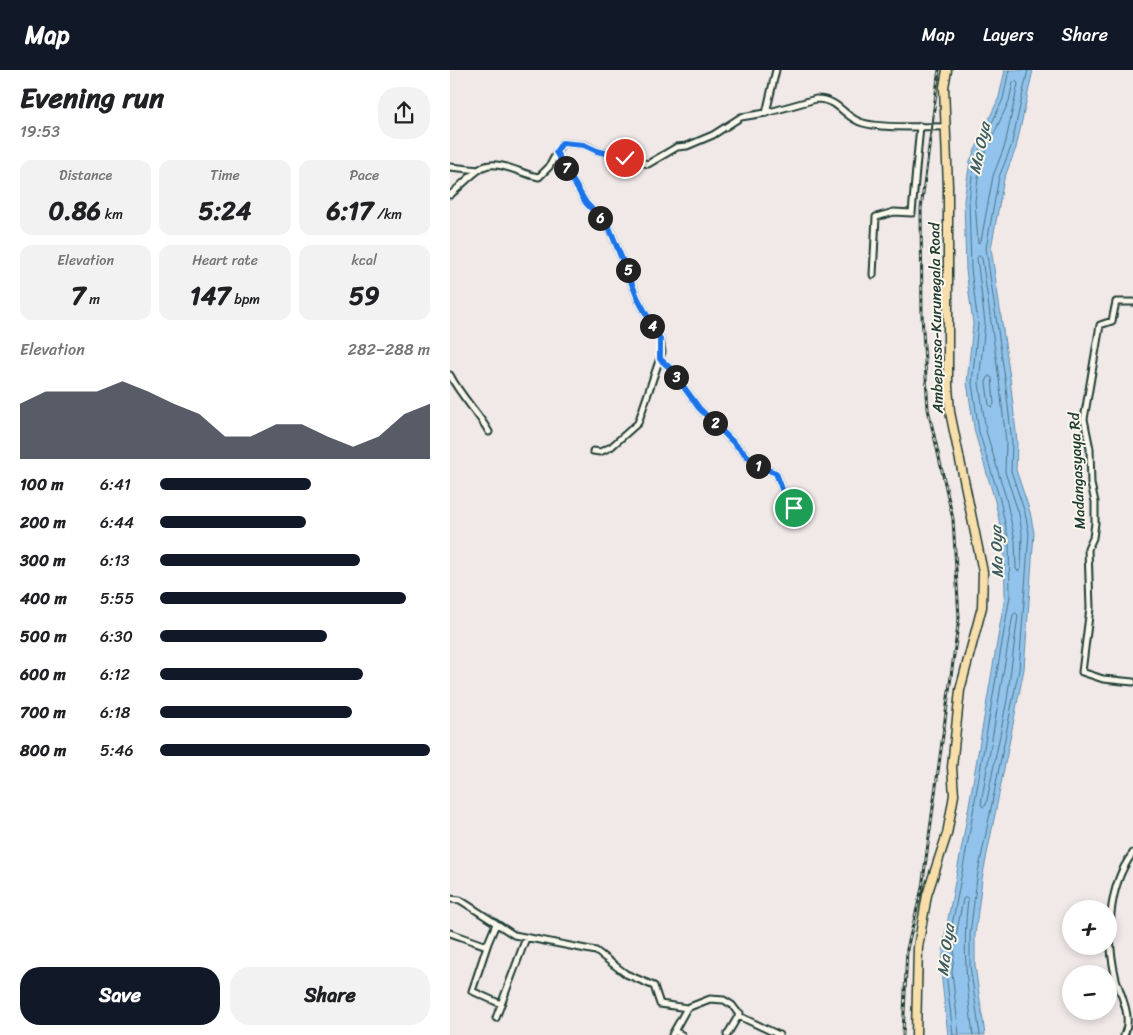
<!DOCTYPE html>
<meta charset="utf-8">
<style>
body{margin:0;font-family:Sriracha,sans-serif;background:#f2f2f2;color:#202124;height:100vh;display:flex;flex-direction:column;font-size:19px;white-space:nowrap}
*{box-sizing:border-box;margin:0}
p{font-size:16px;color:#757577}
.icon{flex:none;width:28px;height:28px;fill:none;stroke:currentColor;stroke-width:2;stroke-linecap:round;stroke-linejoin:round}
.map{position:relative;flex:1;overflow:hidden}
.drawer{display:flex;flex-direction:column;background:#fff;width:450px}
.drawer>*{flex:none}
.fabs{position:absolute;left:612px;top:830px;display:grid;gap:10px}
.fabs a{display:grid;place-items:center;width:55px;height:55px;border-radius:50%;background:#fff;box-shadow:0 2px 8px #0003;font-size:25px}
.pin{position:absolute;display:grid;place-items:center;width:42px;height:42px;color:#fff;margin:-21px;border:2px solid #fff;border-radius:50%;box-shadow:0 1px 5px #0007}
.km{position:absolute;width:25px;height:25px;margin:-12px;border-radius:50%;background:#222;color:#fff;font-size:14px;line-height:25px;text-align:center}
.round{display:grid;place-items:center;flex:none;width:52px;height:52px;border-radius:20px;background:#f2f2f2}
.head{display:flex;align-items:center;justify-content:space-between;height:85px;padding:0 20px}
h1{font-size:28px;font-weight:700;line-height:38px}
.stats{display:grid;grid-template-columns:repeat(3,1fr);gap:8px;height:85px;padding:5px 20px}
.stats div{display:grid;align-content:center;border-radius:12px;background:#f2f2f2;text-align:center}
.stats b{font-size:25px;font-weight:700}
.stats small{font-size:14px;font-weight:400}
.stats p{font-size:14px}
.chart{height:140px;padding:10px 20px}
.chart p{display:flex;justify-content:space-between}
.chart svg{width:100%;height:90px;margin-top:5px;fill:#111827;opacity:.7}
.primary-button{display:flex;gap:10px;margin-top:auto;padding:10px 20px}
.primary-button a{flex:1;height:58px;border-radius:20px;background:#111827;color:#fff;font-size:20px;font-weight:700;line-height:58px;text-align:center}
.primary-button a+a{background:#f2f2f2;color:#202124}
ul{padding:0 20px;list-style:none;font-size:16px}
li{display:grid;grid-template-columns:80px 60px 1fr;align-items:center;height:38px}
li i{height:12px;border-radius:6px;background:#111827}
header{display:flex;align-items:center;gap:30px;box-sizing:border-box;height:70px;padding:0 25px;background:#111827;color:#fff}
header strong{font-size:24px}
nav{display:flex;gap:28px;margin-inline-start:auto;font-size:18px}
main{display:flex;flex:1;min-height:0}
.map>svg:first-child{display:block}
.water{fill:#91c3ed;stroke:#638da3}
.lines{fill:none;stroke-linecap:round;stroke-linejoin:round}
.shore{stroke:#4d737e;stroke-width:1}
.minor-casing{stroke:#1f3d34;stroke-width:9}
.highway-casing{stroke:#1f3d34;stroke-width:11}
.minor{stroke:#fbf7ec;stroke-width:5}
.highway{stroke:#f8deab;stroke-width:8}
.rail-casing{stroke:#1f3d34;stroke-width:3}
.rail{stroke:#fbf7ec;stroke-width:1;stroke-dasharray:4;stroke-linecap:butt}
.route-casing{stroke:#fff;stroke-width:10}
.route{stroke:#1a73e8;stroke-width:6}
.labels{text-anchor:middle;stroke-width:4;stroke-linejoin:round;paint-order:stroke}
.street-label{font-size:15px;fill:#1f3d34;stroke:#fbf7ec}
.water-label{font-size:16px;font-style:italic;fill:#3c5e62;stroke:#fbf7ec}
</style>
<header>
<strong>Map</strong>
<nav><a>Map</a><a>Layers</a><a>Share</a></nav>
</header>
<main>
<section class="drawer">
<div class="head"><div><h1>Evening run</h1><p>19:53</p></div><a class="round"><svg class="icon" aria-label="share" viewBox="0 0 24 24"><path d="M12 15V3M7 8l5-5 5 5M5 13v7h14v-7"/></svg></a></div>
<div class="stats">
<div><p>Distance</p><b>0.86<small> km</small></b></div>
<div><p>Time</p><b>5:24</b></div>
<div><p>Pace</p><b>6:17<small> /km</small></b></div>
</div>
<div class="stats">
<div><p>Elevation</p><b>7<small> m</small></b></div>
<div><p>Heart rate</p><b>147<small> bpm</small></b></div>
<div><p>kcal</p><b>59</b></div>
</div>
<div class="chart"><p><span>Elevation</span>282–288 m</p>
<svg viewBox="0 0 160 44" preserveAspectRatio="none"><path d="M0 44V17L10 11L20 11L30 11L40 6L50 11L60 17L70 22L80 33L90 33L100 27L110 27L120 33L130 38L140 33L150 22L160 17V44z"/></svg>
</div>
<ul>
<li><b>100 m</b>6:41<i style="width:56%"></i></li>
<li><b>200 m</b>6:44<i style="width:54%"></i></li>
<li><b>300 m</b>6:13<i style="width:74%"></i></li>
<li><b>400 m</b>5:55<i style="width:91%"></i></li>
<li><b>500 m</b>6:30<i style="width:62%"></i></li>
<li><b>600 m</b>6:12<i style="width:75%"></i></li>
<li><b>700 m</b>6:18<i style="width:71%"></i></li>
<li><b>800 m</b>5:46<i style="width:100%"></i></li>
</ul>
<div class="primary-button"><a>Save</a><a>Share</a></div>
</section>
<div class="map">
<svg width="683" height="965" viewBox="0 0 683 965">
<rect width="100%" height="100%" fill="#f1e8e8"/>
<filter id="ink" filterUnits="userSpaceOnUse"><feTurbulence type="fractalNoise" baseFrequency=".02" numOctaves="2"/><feDisplacementMap in="SourceGraphic" scale="10" xChannelSelector="R" yChannelSelector="G"/><feConvolveMatrix kernelMatrix="1 2 1 2 8 2 1 2 1" color-interpolation-filters="sRGB"/></filter>
<g filter="url(#ink)">
<path class="water" d="M555,0h28l-17,78 -12,31 -13,69 19,130 7,64 -1,28 14,42 4,21 -10,136 -42,210 -7,56v31l10,69h-37l-7,-63 4,-37 18,-95 42,-244 -1,-53 -9,-42 -20,-68 -8,-50 6,-59 -7,-54 -2,-70 6,-39 29,-64z"/>
<g class="lines">
<path class="shore" d="M566,11l2,3 -13,61 -12,31 -12,65 -3,2 -3,-42 5,-37 29,-63 4,-18z
M529,186l3,2 17,121 7,63 -1,30 14,42 3,19 -1,36 -3,2 -2,-2 -1,-29 -9,-42 -20,-67 -7,-48 6,-60 -8,-65z
M539,306l3,2 2,26 -2,3 -3,-2 -3,-22z
M566,543l2,2 -11,85 -21,105 -3,2 -2,-3 32,-189z
M503,965l-7,-63 4,-36 18,-95 42,-245 -1,-54 -9,-42 -21,-68 -7,-49 6,-59 -7,-55 -2,-69 5,-38 29,-63 6,-29
M509,965l-7,-63 4,-36 7,-37 3,-2 2,2c-6,52 -1,86 5,136
M530,965l-10,-69v-32l7,-56 42,-209 10,-136 -4,-20 -14,-42 1,-29 -7,-63 -19,-131 13,-71 12,-30 17,-77"/>
<g class="minor-casing">
<path id="minor" d="M316,43l50,-14c24,0 28,19 47,24 20,6 59,3 82,4
M106,82l30,51 23,24 29,72 22,40 2,13 -24,71 -27,24 -11,5 -7,-1
M0,97l29,3
M0,125c10,-8 21,-21 33,-28 15,-8 40,8 56,10l10,-10 13,-24 23,2 12,6 51,13 29,-17 10,-1 26,-11 28,-18 25,-4 10,-43
M423,205l3,-58 18,-5 18,1 8,-87
M683,232h-17l-4,19 -12,4 -16,94 6,30 1,35 4,18v21l-2,15 -5,11 2,59 -8,64 21,7 30,3
M210,289l10,9 29,40 51,51 8,7 18,7 10,27 8,8
M0,305c11,22 28,37 39,57
M0,829l10,1 11,7 43,28 82,16 30,23 28,12 6,18 27,4
M0,863l34,12 4,-2 8,-19
M38,873l-16,48 29,13
M46,948l30,-80
M224,961l8,4
M222,965l15,-27 23,-9 14,1 8,5 9,12 38,18
M277,965l13,-22
M674,965c9,-17 -3,-39 -8,-56 -10,-41 -9,-92 17,-126"/>
</g>
<g class="highway-casing">
<path id="highway" d="M466,965l2,-88 9,-52 20,-61 4,-22 3,-17 -2,-28 8,-77 22,-83 1,-35 -33,-160 -2,-26v-199l-4,-100 3,-17"/>
</g>
<use href="#minor" class="minor"/>
<use href="#highway" class="highway"/>
<g class="rail-casing">
<path id="rail" d="M453,965l4,-86 15,-61 37,-270 -6,-99 -25,-110 -6,-94 -1,-106 18,-139"/>
</g>
<use href="#rail" class="rail"/>
</g>
</g>
<g class="lines" filter="url(#ink)">
<g class="route-casing">
<path id="route" d="M175,88l-28,-7 -13,-6 -22,-2 -6,9 30,51 23,24 29,72 22,40v20l10,9 29,40 51,51 8,7 18,7 10,27 8,8"/>
</g>
<use href="#route" class="route"/>
</g>
<g class="labels">
<g class="street-label">
<text transform="translate(486 248) rotate(-91)" y="5">Ambepussa-Kurunegala Road</text>
<text transform="translate(627 401) rotate(-93)" y="5">Madangasyaya Rd</text>
</g>
<g class="water-label">
<text transform="translate(529 78) rotate(-78)" y="6">Ma Oya</text>
<text transform="translate(546 482) rotate(-92)" y="6">Ma Oya</text>
<text transform="translate(495 880) rotate(-83)" y="6">Ma Oya</text>
</g>
</g>
</svg>
<div class="fabs">
<a>+</a>
<a>−</a>
</div>
<div class="pin" style="left:344px;top:438px;background:#1e9e55"><svg class="icon" aria-label="arrive" viewBox="0 0 24 24"><path d="M6 21V4h12l-3 4 3 4H6"/></svg></div>
<div class="pin" style="left:175px;top:88px;background:#d93025"><svg class="icon" aria-label="check" viewBox="0 0 24 24"><path d="M5 12l5 5 9-10"/></svg></div>
<b class="km" style="left:308px;top:396px">1</b>
<b class="km" style="left:265px;top:353px">2</b>
<b class="km" style="left:226px;top:307px">3</b>
<b class="km" style="left:202px;top:256px">4</b>
<b class="km" style="left:178px;top:200px">5</b>
<b class="km" style="left:150px;top:148px">6</b>
<b class="km" style="left:116px;top:98px">7</b>
</div>
</main>
